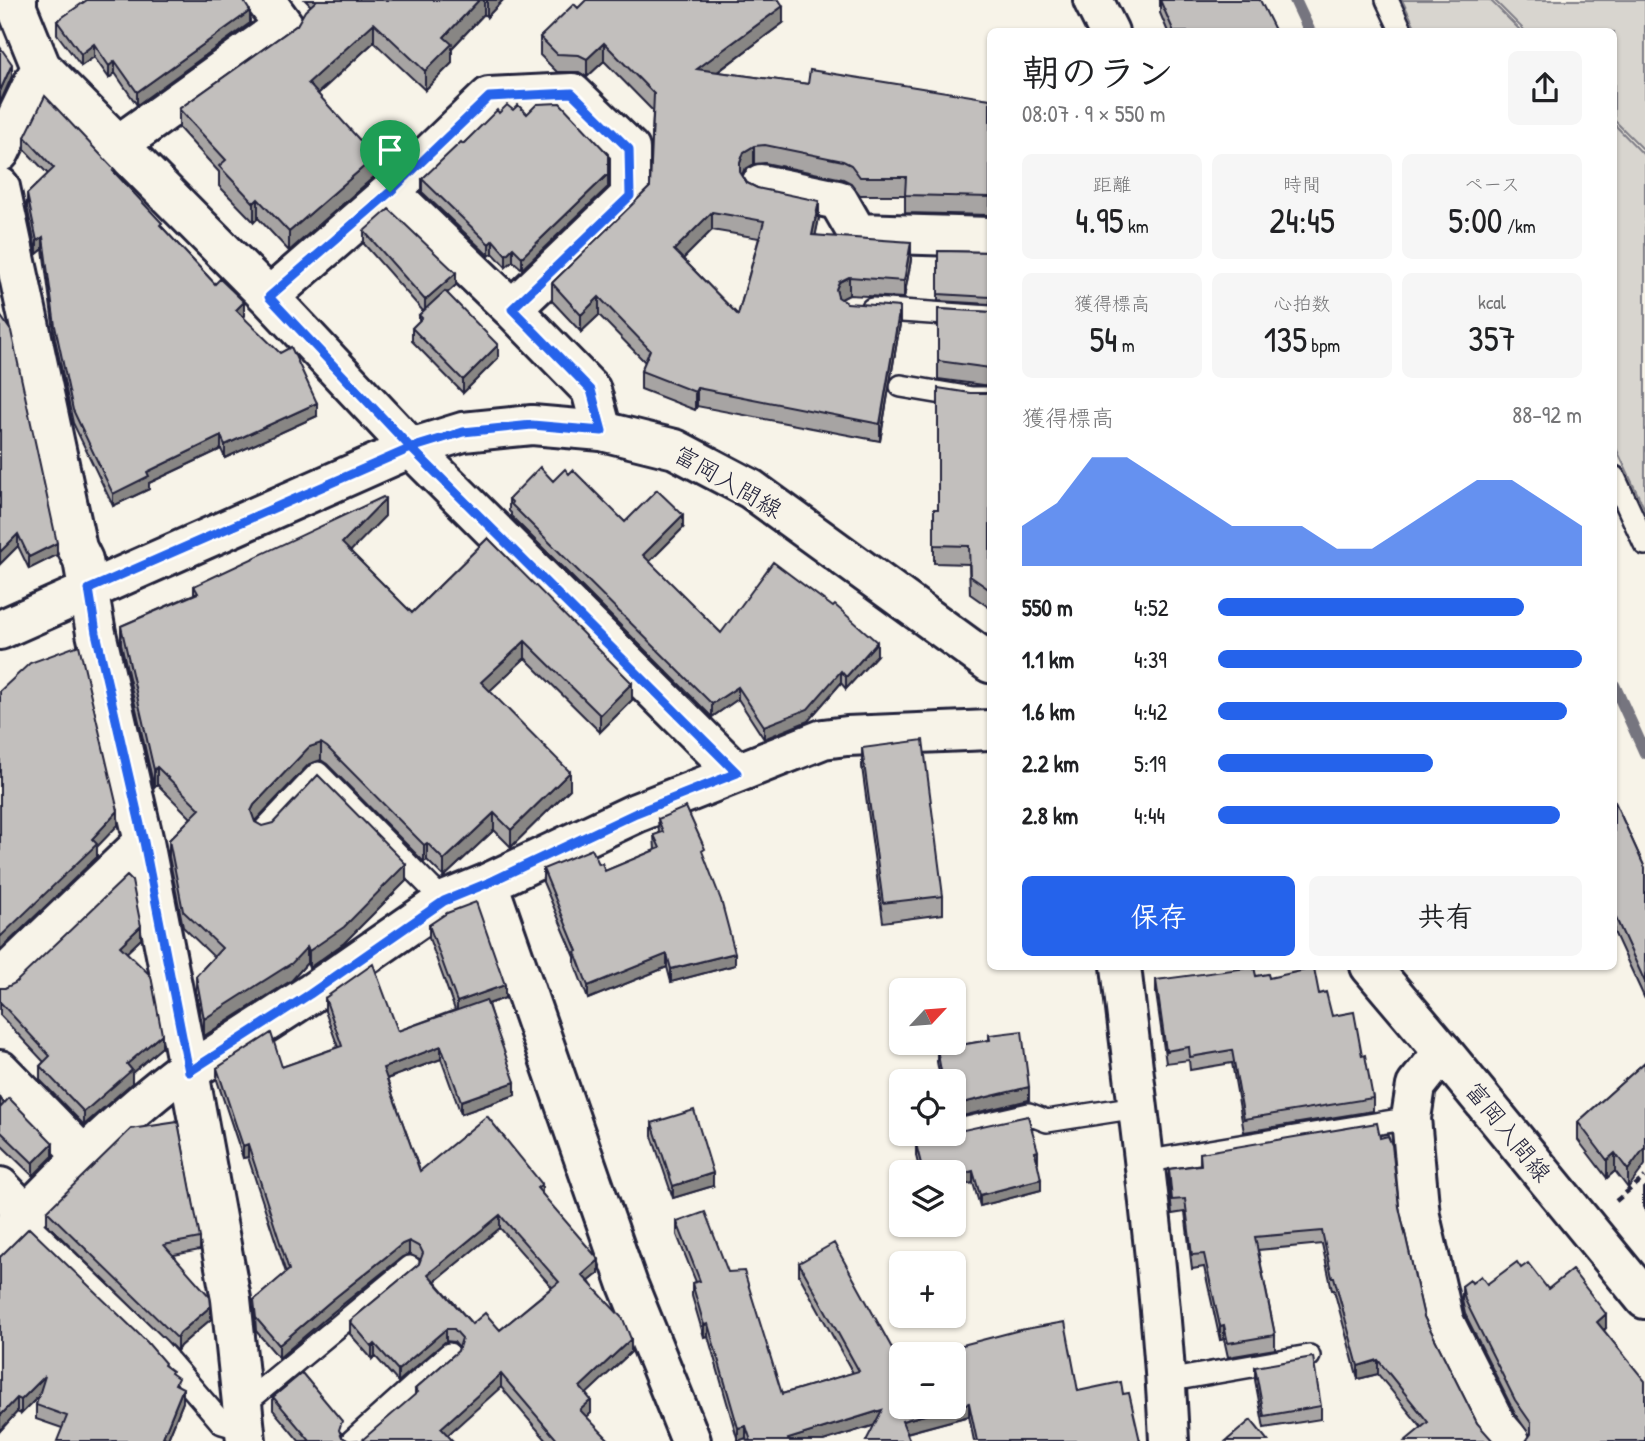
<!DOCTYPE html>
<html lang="ja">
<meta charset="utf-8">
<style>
body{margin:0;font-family:"Patrick Hand","Klee One",sans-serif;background:#f6f6f6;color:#202124;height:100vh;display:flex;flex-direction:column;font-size:26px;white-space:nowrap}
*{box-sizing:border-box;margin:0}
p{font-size:23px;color:#757577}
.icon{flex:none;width:38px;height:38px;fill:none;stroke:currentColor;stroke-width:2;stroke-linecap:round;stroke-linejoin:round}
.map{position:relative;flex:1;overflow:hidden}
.details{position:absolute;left:987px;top:28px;width:630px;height:942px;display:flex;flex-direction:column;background:#fff;border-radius:10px;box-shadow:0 2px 5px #0004}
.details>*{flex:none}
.needle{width:46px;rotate:64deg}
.controls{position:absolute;left:889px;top:978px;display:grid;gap:14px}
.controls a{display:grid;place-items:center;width:77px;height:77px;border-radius:10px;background:#fff;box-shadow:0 2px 5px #0004;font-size:35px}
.pin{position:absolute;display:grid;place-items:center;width:60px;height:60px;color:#fff;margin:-72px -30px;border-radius:50% 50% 50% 0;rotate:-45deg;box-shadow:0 0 7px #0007}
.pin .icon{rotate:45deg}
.round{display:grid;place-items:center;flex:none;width:74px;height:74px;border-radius:10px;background:#f6f6f6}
.summary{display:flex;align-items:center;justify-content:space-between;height:119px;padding:0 35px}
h1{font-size:38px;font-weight:600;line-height:52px}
.metrics{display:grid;grid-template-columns:repeat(3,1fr);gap:10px;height:119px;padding:7px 35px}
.metrics div{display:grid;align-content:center;border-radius:10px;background:#f6f6f6;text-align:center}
.metrics b{font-size:35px;font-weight:600}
.metrics small{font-size:19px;font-weight:400}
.metrics p{font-size:19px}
.chart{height:196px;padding:14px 35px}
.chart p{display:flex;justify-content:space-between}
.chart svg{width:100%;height:126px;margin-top:7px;fill:#2563eb;opacity:.7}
.button{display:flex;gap:14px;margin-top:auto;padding:14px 35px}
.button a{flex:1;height:80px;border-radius:10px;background:#2563eb;color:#fff;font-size:28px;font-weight:600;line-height:80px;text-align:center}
.button a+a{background:#f6f6f6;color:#202124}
ul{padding:0 35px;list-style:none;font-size:23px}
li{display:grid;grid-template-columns:112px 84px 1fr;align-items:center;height:52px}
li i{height:18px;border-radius:9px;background:#2563eb}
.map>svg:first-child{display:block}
.green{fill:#d8d5cf;stroke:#7d7c85;stroke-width:2}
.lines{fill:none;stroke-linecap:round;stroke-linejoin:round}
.stream{stroke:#76747f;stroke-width:12}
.lane-casing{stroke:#22223b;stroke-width:26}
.street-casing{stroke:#22223b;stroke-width:44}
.secondary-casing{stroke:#22223b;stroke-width:44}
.path{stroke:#22223b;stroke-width:4.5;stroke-dasharray:7 5;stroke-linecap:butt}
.lane{stroke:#f7f3e8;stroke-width:21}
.street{stroke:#f7f3e8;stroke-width:38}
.secondary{stroke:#f7f3e8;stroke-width:38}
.wall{fill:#a7a4a3;stroke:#22223b;stroke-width:2;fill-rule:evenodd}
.shaded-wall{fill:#888684;stroke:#22223b;stroke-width:2}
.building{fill:#c2bfbd;stroke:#22223b;stroke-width:2;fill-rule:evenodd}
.route-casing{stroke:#fff;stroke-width:14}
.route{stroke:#2563eb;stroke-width:9}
.labels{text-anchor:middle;stroke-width:7;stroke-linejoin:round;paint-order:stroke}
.street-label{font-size:24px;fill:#22223b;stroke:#f7f3e8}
</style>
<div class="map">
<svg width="1645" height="1441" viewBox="0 0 1645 1441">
<rect width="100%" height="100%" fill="#f7f3e8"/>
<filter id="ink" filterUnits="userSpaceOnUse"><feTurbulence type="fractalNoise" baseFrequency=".0143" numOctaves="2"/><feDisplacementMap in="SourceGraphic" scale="14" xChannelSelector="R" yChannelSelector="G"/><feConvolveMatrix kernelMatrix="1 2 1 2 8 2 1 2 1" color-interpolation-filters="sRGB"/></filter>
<g filter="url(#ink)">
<path class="green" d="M1402,0h88l31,31h-104z
M1494,0h151v151l-31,-31v-88l-89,-1z
M1614,124l31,32v354l-31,-66z"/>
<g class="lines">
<path class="stream" d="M1295,0l15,32
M1614,685l31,68"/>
<g class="lane-casing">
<path id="lane" d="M1387,0l15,32
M872,309l118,8
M901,386l71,12h18
M1614,477l31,67
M264,830l54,-57 126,128
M954,1131l75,-17 18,7 90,-14
M1143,1162l268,-44
M26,1214l8,15 123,118 65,76 24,7
M1166,1381l143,-25
M243,1405l167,-138
M352,1441l97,-87"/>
</g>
<g class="street-casing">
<path id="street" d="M17,0v8l24,59 228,230 142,151 326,325
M1093,0l16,32
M118,145l166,-119 -19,-26
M0,152l41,-85
M761,184l77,16 19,33 133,4
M0,187l77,361 6,12 13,73 48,209 45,230 42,227 15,142
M269,297l121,-105
M512,309l118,-113v-47l-58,-56 -83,4 -99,95 122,117 79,81 11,41
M488,883l140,402 63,156
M1121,966c18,158 41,316 48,475
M0,980l144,-138
M1443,1052l-27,34 -5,32 9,98 24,105 53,105 13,15
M0,1070l84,86
M189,1072l121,-78 134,-93 44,-18 148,-70 187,-74 24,-3 143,-6
M0,1187l26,27
M0,1241c59,-61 119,-124 187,-174"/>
</g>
<g class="secondary-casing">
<path id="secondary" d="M0,630l411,-182 52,-16 69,-7 70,6 73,18 76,40 239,174
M1370,966l73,86 202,247"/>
</g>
<path class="path" d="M1616,1201l29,-24"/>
<use href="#lane" class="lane"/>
<use href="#street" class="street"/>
<use href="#secondary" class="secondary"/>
</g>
<path class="wall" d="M305,0h198l-16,17 -3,-3 -32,34v15l-27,27 -51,-48 -56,52 57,82 -86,75 -31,-33 -4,4 -35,-36v-14l-40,-44v-19l118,-84 14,-19z
M1160,0l116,32h-108l-8,-19z
M578,8l205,15 -65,49 90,12 182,15v116l-85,-2v-18h-45l-9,-12 -8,-4 -78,-16 -11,1 -10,6 -2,5 5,8 72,35 -4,17 96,25 -7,38 -55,-3 -8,4 6,4 53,21 -20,117 -183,-35 -2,4 -54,-21v-18l4,-9 -46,-47 -18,17 -29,-31v-18l98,-96 3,-76 -49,-50 -17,16 -8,-5h-22l-17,-17v-18zM712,230l47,8 -21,77 -55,-56z
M57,21l193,2 -113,82 -22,-32 -6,5 -15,-21 -13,9 -24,-32z
M513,110l14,4 81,73 -86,82 -9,-8 -7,6 -13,-14 -4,3 -67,-64v-13l77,-66z
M25,137l90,36 47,54 82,88 -1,1 74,100 -92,42 -4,-9 -72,34v6l-36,17 -40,-83 -18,-84 -12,-90 -6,5 -10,-47v-13l21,-20 -23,-24z
M364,231l92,54 -9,8 51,65 -35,35 -51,-52v-13l7,-7v-6l4,-4 -59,-67z
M938,251l52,1v52l-52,-3z
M938,309l52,3v74l-52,-7z
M0,315l57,240 -28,14 -11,-23 -18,18z
M970,393h20v215l-20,-14 -1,-30 -35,-1v-54h4z
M569,474l56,48 58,6 -34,34 72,71 156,22 -31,34 -5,-6 -33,38 -44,18 -26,-40 -26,18 -201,-201v-3l-2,-2v-12z
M385,516l-35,35 62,62 76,-75 144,162 -32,32 -75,-74 -36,33 81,98 -59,58 -17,-17 -50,47 -17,-17 -3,2 -97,-98 -6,-4 -12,4 -54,58 7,4 144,55 -62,62 -35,25 -2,-5 -15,17 -88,56 -8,-44v-16l18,-19 -31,-30 -14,-70v-17l22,-22 -34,-34 -3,3 -33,-144v-17l73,-32v-8z
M862,748l81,148v18l-60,8 -21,-155z
M1614,800l31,68v131l-31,-67z
M658,819l47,40 30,106 -64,17 -4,-15 -79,32 -13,-34v-8l-32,-75v-13l62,2 50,-21 -1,-15 5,-1z
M429,925l76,73 -17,6 27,91 -54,19 -20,-55 -54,20 33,92 122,23 57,79 -10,8 42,71 -45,42 5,19 -5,4 24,24h-63l-46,-54 -86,8v-6l43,-38 1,-3 -5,-6 -8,-1 -48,41 -23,-26 -3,3 -22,-25v-13l69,-57 1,-5 -11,-5 -7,3 -70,56 -53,45 -23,-27 -2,-31 32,-27 -38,-116 -5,1 -26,-78v-12l65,-1 56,-20 -13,-36v-13l73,33 57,-21 -26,-72zM500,1228l52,59 -52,43 -28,-6 -37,-43z
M141,939l-14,13 35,95 -30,26v10l-48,42 -44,-45v-14l4,-4 -44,-47v-27h5z
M1256,976l13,2 50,16 13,22 30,40 11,42v13l-129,21 -12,-69 -42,7 -1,-10 -23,3 -10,-70v-13z
M989,1035l40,65 -75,18v-36h-13l-4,-20v-13l52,-9z
M1645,1062l-17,126 -13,-17 -8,7 -29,-38v-18z
M0,1097l4,7 49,52 -20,20 -33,-32z
M652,1123l61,63 -40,12 -21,-62z
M1380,1138l19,69 25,110 53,106 -56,4 -43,-53 -20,5 -24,-89h-2l-10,-46 -64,6 17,85v14l-47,8 -4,-18 -4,1 -16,-73 -12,2 -7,-57 -13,2 -3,-32v-13l31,-4v-12z
M916,1144l122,18h-1l4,28 -61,16 -7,-23 -19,4v-15h-34l-4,-16z
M1645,1187v23l-2,-3v-19z
M47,1211l153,27v12l-26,5 37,64 -31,27 -3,5 -130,-127z
M677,1222l51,50 54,122 71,-21 -54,-98v-12l99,96 180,32 45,3 17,47h-166l-5,-25 -62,17 -32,-8 -52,16h-76l-1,-3 -8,3 -30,-105 -4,1 -12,-41v-13l4,-1 -19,-47z
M0,1257l165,108 7,9 6,12 5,16 -15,37 -106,-11 -26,-9v-14l3,-9 -18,18 -4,-2 -17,19z
M1521,1268l27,21 58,39 -76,107 -15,-21 -50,-100 -3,-14v-14l10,-3 15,1z
M1255,1367l66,39v13l-57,9 -9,-48z
M273,1397l69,36v4l7,4h10h-60l-26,-31z"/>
<path class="shaded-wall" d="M479,0h5v14l-32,34v15l-27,27v-19l19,-34z
M487,0h16l-16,17z
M783,6v17l-86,64v-18z
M250,11v12l-113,82v-13z
M374,23v19l-66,60v-19z
M604,43v18l-17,16v-18z
M94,44v13l-13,9v-12z
M115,61v12l-6,5v-12z
M12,64v12l-12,27v-12z
M754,146v18l-10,6 -4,10v-17l4,-11z
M375,157v19l-86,75v-19z
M608,174v13l-86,82v-12z
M258,199v19l-4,4v-19z
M819,201v17l-7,35v-18z
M712,212v18l-38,38v-18z
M43,237v12l-6,5v-13z
M493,240v13l-4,3v-12z
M911,242v18l-7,38v-17z
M513,248v13l-7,6v-12z
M456,273v12l-31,28v-13z
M849,277v18l-10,5 -3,-11 3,-7z
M599,297v18l-18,17v-17z
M244,302v13l-8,8v-13z
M900,307v17l-20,117v-17z
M498,345v13l-35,35v-13z
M697,388v18l-2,4v-18z
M317,403v13l-92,42v-13z
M221,436v13l-72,34v6l-36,17v-12l34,-22z
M385,499v17l-43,44v-17z
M683,515v13l-40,40v-13z
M18,534v12l-18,18v-12z
M57,543v12l-28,14v-12z
M525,641v17l-44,41v-17z
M877,642v13l-31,34v-12z
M841,671v12l-33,38 -44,18v-13z
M632,683v17l-32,32v-17z
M738,687v12l-26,18v-13z
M321,743v17l-12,4 -55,58 -3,-11 3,-6 55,-58z
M157,767v17l-3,3v-17z
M570,772v17l-59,58v-17z
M118,811v14l-21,22v10l-97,93v-13z
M494,813v17l-50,47v-17z
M427,843v17l-3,2v-17z
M406,864v17l-62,62 -35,25v-17z
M141,926v13l-21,20v-13z
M307,947v16l-15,17 -88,56v-17z
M735,953v12l-64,17v-13z
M667,954v13l-79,32v-13z
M505,985v13l-48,17v-13z
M162,1034v13l-30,26v10l-48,42v-13l43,-48z
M441,1046v13l-58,21v-12z
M515,1082v13l-54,19v-13z
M1029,1087v13l-75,18v-13z
M53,1143v13l-20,20v-13z
M248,1144v13l-5,1v-12z
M1645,1147v18l-17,23v-18z
M1038,1151v11l-3,1v-11z
M1615,1153v18l-8,7v-18z
M973,1171v12l-19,4v-11z
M713,1173v13l-40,12v-12z
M1041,1179v11l-61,16v-11z
M542,1184v12l-5,-8z
M500,1215v13l-72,59v-13z
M409,1241v13l-7,3 -70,56 -53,45v-13l53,-45 70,-56z
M599,1260v13l-17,14v-12z
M211,1306v13l-31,27 -3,5v-13l3,-5z
M1606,1314v14l-9,7v-13z
M708,1324v12l-4,1v-12z
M1224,1325v14l-4,1v-14z
M446,1329v12l-48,41v-12z
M631,1339v13l-51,48v-13z
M375,1344v12l-3,3v-12z
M1378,1360v14l-20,5v-13z
M501,1374v13l-60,54v-13z
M45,1376v14l-24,24v-14z
M183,1388v14l-16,39 -4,-4z
M17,1398v14l-17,19v-15z
M591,1400v13l-11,10v-13z
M969,1403v13l-67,18v-13z
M882,1410v13l-59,18h-35v-2z
M746,1426v12l-8,3v-13z"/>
<path class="building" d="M87,0h156l7,11 -113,81 -22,-31 -6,5 -15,-22 -13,10 -24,-33z
M317,0h162l-35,37 8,7 -27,27 -51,-48 -66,60 67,74 -86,75 -31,-33 -4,4 -35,-37 7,-6 -47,-51 118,-84 8,-14z
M586,0h193l4,6 -86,63 111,15 2,-14 180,29v98l-85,-2 1,-18h-46l-9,-12 -8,-4 -78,-16 -11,1 -10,6 -4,11v9l7,11 10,5 62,13 -7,34 99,7 -7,39 -55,-4 -10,5 -3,7 2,8 9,6 53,4 -20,117 -183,-36 -2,4 -54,-21 9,-21 -51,-53 -18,18 -29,-32 98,-96 4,-93 -50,-51 -17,16 -8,-4 -22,-1 -17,-17 34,-33 4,4zM712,212l52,9 -26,94 -64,-65z
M1160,0h100l16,32h-102z
M0,47l12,17 -12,27z
M45,96l70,74 -2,1 49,52 -2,2 55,59 5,-5 24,23 -8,8 44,43 11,-6 26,56 -92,42 -4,-9 -74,36 2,4 -36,18 -40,-84 -18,-84 -12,-89 -6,4 -10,-47 27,-26 -29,-31z
M560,103l48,51v20l-86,83 -9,-9 -7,7 -13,-15 -4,4 -67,-65 39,-37 2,2 34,-34 2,3 8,-8 6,5 5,-5 9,9 10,-10z
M389,209l67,64 -31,27 -61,-69z
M938,251l52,1v45l-52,-3z
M445,291l53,54 -35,35 -51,-52 10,-10 -3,-3z
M938,309l52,3v56l-52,-7z
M0,315l11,16 46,212 -28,14 -11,-23 -18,18z
M938,388l32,5h20v197l-20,-14 -1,-30 -35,-1v-36h4z
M540,467l13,14 12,-12 4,5 4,-4 52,52 32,-32 26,25 -40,40 78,78 52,-71 60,45 2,-2 42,37 -31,35 -5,-6 -33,38 -44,17 -26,-39 -26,17 -201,-200 1,-2 -3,-3z
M383,497l2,2 -43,44 70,70 76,-75 144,145 -32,32 -75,-74 -44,41 89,90 -59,58 -17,-17 -50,47 -17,-17 -3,2 -97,-98 -6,-4 -12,4 -55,58 -3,6 4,11 7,4 11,-3 45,-48 88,89 -62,63 -35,24 -2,-4 -15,16 -88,56 -8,-43 26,-28 -39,-37 -14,-71 31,-31 -43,-42 -3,3 -33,-144 77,-33 -4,-7z
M79,645l39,166 -26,28 5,5 -97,93v-246l30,-28z
M923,740l20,156 -60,7 -21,-155z
M1614,800l31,68v114l-31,-68z
M686,807l19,42 -3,2 19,49 14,53 -64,16 -4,-15 -79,32 -13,-34 2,-1 -34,-82 49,-20 7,15 3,-1 3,8 55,-23 -6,-13 9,-3 -5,-13z
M127,876l5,5 9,45 -21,20 31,30 11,58 -35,30 5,6 -48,42 -44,-46 10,-10 -50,-54v-14h5l10,-5z
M476,902l29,83 -48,17 -28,-77 18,-12z
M373,964l25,67 88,-31 29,82 -54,19 -20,-55 -58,22 37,103 67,-55 55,68 -5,4 62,72 -17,15 41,44 8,20 -51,48 11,13 -11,10 30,31h-52l-57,-67 -60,54 12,13h-92l57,-49 -3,-3 43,-38 4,-13 -8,-9h-8l-48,41 -23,-26 -3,3 -22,-26 69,-57 4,-11 -3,-6 -11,-6 -7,3 -70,56 -53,45 -23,-27 -2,-18 35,-30 -41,-126 -5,2 -26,-78 54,-35 11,34 60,-21 -17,-48zM500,1215l59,67 -59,48 -15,-17 -13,11 -44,-50z
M1254,967l2,9 12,-2 1,4 45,-10 5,26 7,-2 6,24 22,-4 8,44 3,-1 8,43 -129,21 -12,-69 -42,7 -1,-10 -23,4 -10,-71z
M1022,1031l7,56 -75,18v-23h-11l-6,-33 53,-9 -1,-5z
M1645,1062v85l-17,23 -13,-17 -8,7 -29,-38z
M9,1098l44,45 -20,20 -33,-32v-23z
M694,1110l19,63 -40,13 -21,-63z
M1028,1116l10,35 -3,1 6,27 -61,16 -7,-24 -19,5v-4h-31l-7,-28 37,-9 1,-3z
M178,1122l22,116 -36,7 46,52 1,9 -31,27 -3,5 -130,-127 84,-82z
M1377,1123l3,15 8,-2 4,9 7,62 25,110 53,106 16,18h-88l23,-19 -50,-62 -20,6 -24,-89h-2l-10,-46 -67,6 20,98 -47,8 -4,-18 -4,1 -16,-72 -12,1 -7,-56 -13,1 -3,-31 32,-4 -1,-12z
M705,1212l23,60 16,-1 38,123 77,-23 -60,-108 35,-20 64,116 3,-1v49h53v-53h-26l92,-24 45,-8 13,69 43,-9 2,12 6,-1 11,48h-163l-8,-38 -67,18 8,20h-44l16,-31 -94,29 1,2h-38l-5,-15 -8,2 -30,-104 -4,1 -12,-42 8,-2 -23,-59z
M29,1228l118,114 18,21 -1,2 8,6 -1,2 7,5 -3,6 8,4 -20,49 13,4h-119l10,-25 -31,-11 9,-29 -24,24 -4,-2 -17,18v-159z
M1517,1262l4,6 7,-5 20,26 24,-19 34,44 -9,8 48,59v60h-119l5,-7v-11l-16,-23 -50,-100 -3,-14 8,-6 2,3 9,-7 6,8z
M1313,1357l8,49 -57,10 -9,-49z
M302,1373l40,48 -3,9 3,7 7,4 9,-1 1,1h-49l-37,-44z
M1251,1420l17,21h-42z"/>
</g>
<g class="lines" filter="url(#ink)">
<g class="route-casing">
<path id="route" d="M390,192l-121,105 142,151 -322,141 7,44 48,209 45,230 121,-78 134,-93 44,-18 148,-70 101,-40 -326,-325 52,-16 69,-7 70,6 -11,-41 -79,-81 118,-113 -1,-47 -57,-56 -83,4 -99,95"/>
</g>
<use href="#route" class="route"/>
</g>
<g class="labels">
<g class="street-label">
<text transform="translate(728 482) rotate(30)" y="8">富岡入間線</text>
<text transform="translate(1508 1132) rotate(51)" y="8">富岡入間線</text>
</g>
</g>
</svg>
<div class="controls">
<a><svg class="needle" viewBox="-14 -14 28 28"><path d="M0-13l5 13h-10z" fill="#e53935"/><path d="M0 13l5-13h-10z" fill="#757577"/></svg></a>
<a><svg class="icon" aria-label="locate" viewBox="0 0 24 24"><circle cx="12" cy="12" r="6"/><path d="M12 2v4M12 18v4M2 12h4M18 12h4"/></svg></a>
<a><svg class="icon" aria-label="layers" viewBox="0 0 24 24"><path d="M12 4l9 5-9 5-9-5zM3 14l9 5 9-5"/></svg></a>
<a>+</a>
<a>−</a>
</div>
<div class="pin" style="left:390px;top:192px;background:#1e9e55"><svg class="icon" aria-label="arrive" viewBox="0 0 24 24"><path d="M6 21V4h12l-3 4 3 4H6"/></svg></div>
<section class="details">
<div class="summary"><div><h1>朝のラン</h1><p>08:07 · 9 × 550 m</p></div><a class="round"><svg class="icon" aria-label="share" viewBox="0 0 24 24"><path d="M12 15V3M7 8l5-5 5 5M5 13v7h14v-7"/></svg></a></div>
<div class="metrics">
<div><p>距離</p><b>4.95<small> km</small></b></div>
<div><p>時間</p><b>24:45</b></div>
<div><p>ペース</p><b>5:00<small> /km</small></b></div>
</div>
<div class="metrics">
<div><p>獲得標高</p><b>54<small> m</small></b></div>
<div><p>心拍数</p><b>135<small> bpm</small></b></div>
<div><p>kcal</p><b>357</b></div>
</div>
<div class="chart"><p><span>獲得標高</span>88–92 m</p>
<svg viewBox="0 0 160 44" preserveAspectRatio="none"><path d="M0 44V30L10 22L20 6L30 6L40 14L50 22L60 30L70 30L80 30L90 38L100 38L110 30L120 22L130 14L140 14L150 22L160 30V44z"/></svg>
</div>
<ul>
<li><b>550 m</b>4:52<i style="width:84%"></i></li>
<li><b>1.1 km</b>4:39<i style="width:100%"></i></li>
<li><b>1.6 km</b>4:42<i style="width:96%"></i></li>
<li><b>2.2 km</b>5:19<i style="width:59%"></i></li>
<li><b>2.8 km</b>4:44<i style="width:94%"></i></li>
</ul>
<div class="button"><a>保存</a><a>共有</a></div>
</section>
</div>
